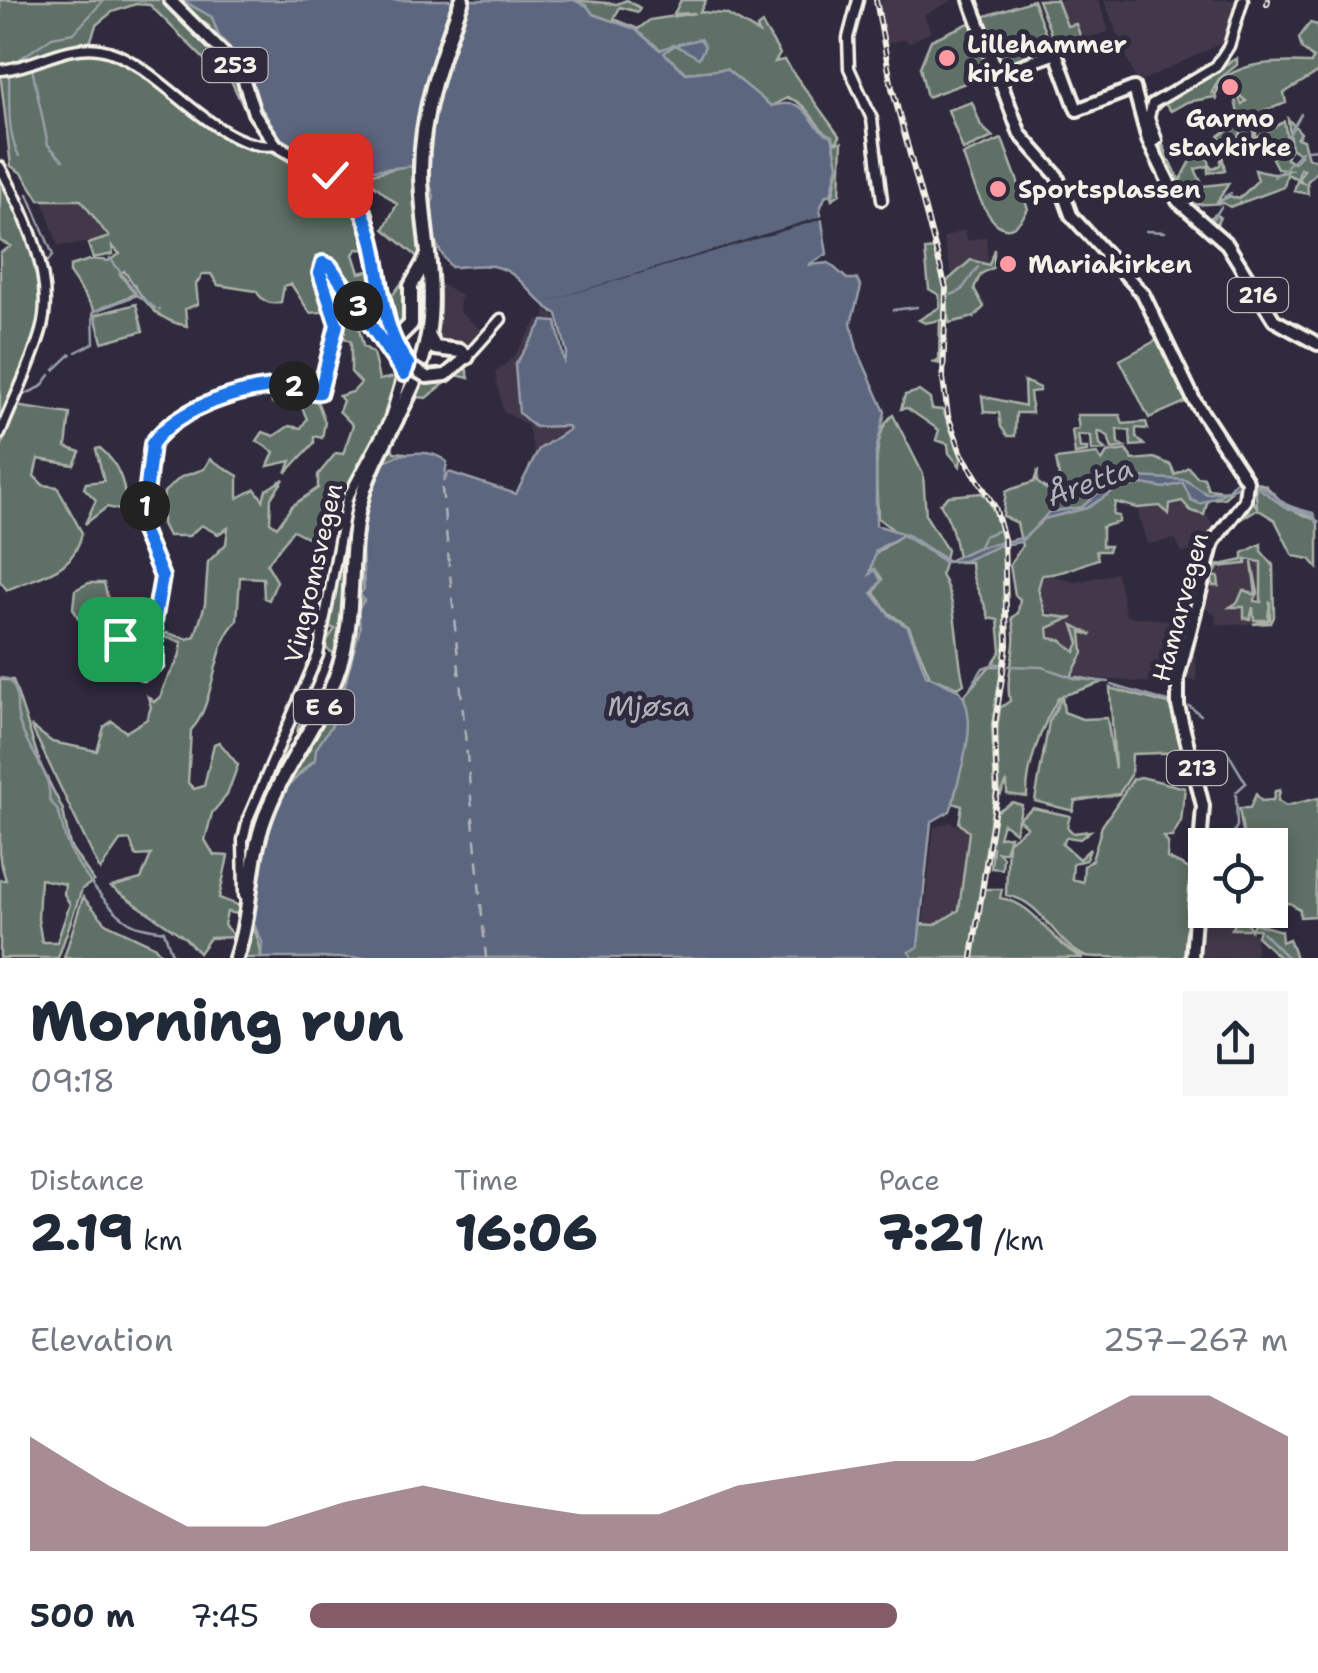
<!DOCTYPE html>
<meta charset="utf-8">
<style>
body{margin:0;font-family:"Shantell Sans",sans-serif;background:#f6f6f7;color:#1f2937;height:100vh;display:flex;flex-direction:column;font-size:38px;white-space:nowrap}
*{box-sizing:border-box;margin:0}
p{font-size:32px;color:#747a83}
.icon{flex:none;width:55px;height:55px;fill:none;stroke:currentColor;stroke-width:2;stroke-linecap:round;stroke-linejoin:round}
.map{position:relative;height:958px;overflow:hidden}
.details{display:flex;flex-direction:column;background:#fff;flex:1}
.details>*{flex:none}
.buttons{position:absolute;left:1188px;top:828px;display:grid;gap:20px}
.buttons a{display:grid;place-items:center;width:100px;height:100px;border-radius:0px;background:#fff;box-shadow:0 5px 15px #0003;font-size:50px}
.pin{position:absolute;display:grid;place-items:center;width:85px;height:85px;color:#fff;margin:-42px;border-radius:20px;box-shadow:0 5px 15px #0006}
.km{position:absolute;width:50px;height:50px;margin:-25px;border-radius:50%;background:#222;color:#fff;font-size:28px;line-height:50px;text-align:center}
.round{display:grid;place-items:center;flex:none;width:105px;height:105px;border-radius:0px;background:#f6f6f7}
.overview{display:flex;align-items:center;justify-content:space-between;height:170px;padding:0 30px}
h1{font-size:55px;font-weight:800;line-height:75px}
.figures{display:grid;grid-template-columns:repeat(3,1fr);gap:15px;height:170px;padding:10px 30px}
.figures div{display:grid;align-content:center}
.figures b{font-size:50px;font-weight:800}
.figures small{font-size:28px;font-weight:400}
.figures p{font-size:28px}
.chart{height:280px;padding:20px 30px}
.chart p{display:flex;justify-content:space-between}
.chart svg{width:100%;height:180px;margin-top:10px;fill:#845c67;opacity:.7}
ul{padding:0 30px;list-style:none;font-size:32px}
li{display:grid;grid-template-columns:160px 120px 1fr;align-items:center;height:75px}
li i{height:25px;border-radius:12px;background:#845c67}
.map>svg:first-child{display:block}
.built{fill:#423848}
.green{fill:#5e6f66;stroke:#a9b0a7;stroke-width:2.5;fill-rule:evenodd}
.water{fill:#5b667e;stroke:#989ea8;stroke-width:2.5}
.pier{fill:#2f2a3d}
.lines{fill:none;stroke-linecap:round;stroke-linejoin:round}
.stream{stroke:#989ea8;stroke-width:2.5}
.ferry{stroke:#afb2b8;stroke-width:2.5;stroke-dasharray:12 10;stroke-linecap:butt}
.secondary-casing{stroke:#f4f1e8;stroke-width:15}
.primary-casing{stroke:#f4f1e8;stroke-width:18}
.highway-casing{stroke:#f4f1e8;stroke-width:20}
.secondary{stroke:#2f2a3d;stroke-width:8}
.primary{stroke:#2f2a3d;stroke-width:10}
.highway{stroke:#2f2a3d;stroke-width:12}
.rail-casing{stroke:#f4f1e8;stroke-width:6}
.rail{stroke:#2f2a3d;stroke-width:2.5;stroke-dasharray:8;stroke-linecap:butt}
.primary-bridge-casing{stroke:#f4f1e8;stroke-width:18;stroke-linecap:butt}
.primary-bridge{stroke:#2f2a3d;stroke-width:10}
.route-casing{stroke:#fff;stroke-width:20}
.route{stroke:#1a73e8;stroke-width:12}
.poi-dot{fill:#ff9aa2;stroke:#2f2a3d;stroke-width:4}
.labels{text-anchor:middle;stroke-width:10;stroke-linejoin:round;paint-order:stroke}
.shield{fill:#2f2a3d;stroke:#b9b5b5;stroke-width:2.5}
.shield-label{font-size:22px;font-weight:bold;fill:#f4f1e8}
.poi-label{font-size:25px;font-weight:bold;fill:#f4f1e8;stroke:#2f2a3d;text-anchor:start}
.street-label{font-size:25px;fill:#f4f1e8;stroke:#2f2a3d}
.water-label{font-size:28px;font-style:italic;fill:#afb2b8;stroke:#2f2a3d}
</style>
<div class="map">
<svg width="1318" height="958" viewBox="0 0 1318 958">
<rect width="100%" height="100%" fill="#2f2a3d"/>
<filter id="ink" filterUnits="userSpaceOnUse"><feTurbulence type="fractalNoise" baseFrequency=".01" numOctaves="2"/><feDisplacementMap in="SourceGraphic" scale="20" xChannelSelector="R" yChannelSelector="G"/><feConvolveMatrix kernelMatrix="1 2 1 2 8 2 1 2 1" color-interpolation-filters="sRGB"/></filter>
<g filter="url(#ink)">
<path class="built" d="M875,0l5,4 1,-4h72l-29,15 7,17 -23,11 -2,-4 -21,5 16,63 -6,2z
M1057,0h41l11,31 -27,10 -6,-17 -9,3z
M1104,0h136l-13,41 -90,42z
M43,200h38l24,29 8,25 -20,4 -6,-15 -29,3z
M964,230l4,11 18,-5 2,28 -29,14 -7,-3 -9,-37z
M441,284l20,11 -2,16 23,20 -16,18 -28,-4 -4,-7z
M545,310l15,9 -21,4 -24,42 3,47 12,12 38,2 2,4 -35,26 -7,-30 -25,-15 -8,-38 19,-17 24,-37h7z
M1183,500l23,14 8,13 -8,22 -24,4 -6,-14 -29,5 -11,-38z
M1270,558l2,66h-56l-1,-10 -13,-7 10,-43z
M1044,573l31,9 42,-9 9,43 61,6 -5,23 14,12 1,25 -41,-10 1,-9 -4,20 -79,-6 5,-22 -33,-22 4,-9 9,-4 -20,-16 -2,-23z
M951,822l18,10 -10,78 -24,15 -12,-1 11,-97z
M1205,882v28h33l3,19 16,5 -2,24h-58z"/>
<path class="green" d="M0,0h165l78,78 13,41 -14,-15 -15,-32 -11,-4 -11,5 4,-9 -59,-59 -14,-1 -24,8 -16,13 -7,21 -89,22z
M171,0h11l30,17 7,19 32,36 6,29 32,46 65,31 64,-15c4,50 16,131 -22,170l-8,-32 32,-42 -36,-30 13,-25 -26,-22h-26l-73,-46 -14,-19 -10,-39 -38,-43 -1,-9z
M574,0l43,4 10,-4 13,8 -2,4 -18,-5 -6,12 24,10 12,-9 45,-7 -21,1 7,-14h25l-6,12 26,2 33,19 -2,-5 5,-4 18,30 -5,8 9,-2 56,77 -4,5h6l-2,52 -8,5 6,-30 -5,-32c-19,-8 -23,-35 -46,-39l-16,8 -45,-37 -39,4 -24,-20 11,-8 -13,5 -26,-21 -43,-15 -5,-8z
M1033,0l19,51 -53,20 -19,-53z
M1038,0h19l10,26 9,-2 6,17 -25,8z
M974,21l19,52 -66,24 -7,-30 11,-27z
M1310,23l8,2v47l-34,21 2,10 -23,8 -21,29 -2,-7 -3,9 4,3 -18,4 -4,-13 11,-8 -12,-7 2,-8 12,8v10l8,-9 -6,-26 -13,-2h16l5,10 4,-3 -12,-10v-8l-7,2 1,7 -8,-7 -3,7 -1,-7c24,-25 63,-23 95,-22l2,-5 -11,-9 -3,-11z
M99,50l35,19 77,53 125,60 29,35 9,33 -17,-1 -4,5 6,19 15,-3 5,14 -13,6 -19,-13 3,10 -4,2 -15,-25 -9,-3 -5,10 16,40 -23,2 -19,-29 -7,2 -3,16c-12,4 -18,-1 -25,-11l-38,-6 -7,-11h-8l-7,10 2,20 -13,5 2,17c-37,-7 -44,-30 -63,-55l-4,3 15,20 -40,17 -25,-37v-8l23,-7 15,2 12,-7 -8,-8 1,8 -20,4 -5,-14 21,-7 -28,-37h-42l-16,-26 -12,-8 -11,-94 44,-15z
M1237,58v7l-18,14 -8,15 3,-3 3,10 -2,-4 -28,5 -16,9 -7,-8 -12,14 11,-18z
M972,102l9,24 12,11 -30,13 -15,-40z
M1264,119l2,7 -10,4v7l28,-15 5,27 -3,10 8,4 7,-8 -10,-7 -3,-29 13,14 -4,5 6,2 5,18 10,2v10l-11,12 1,12 -14,-3 3,-10 6,2 -4,-5 5,-8 -4,-1 -2,10 -11,-5 -3,13 -54,20 -7,-4 -32,2 16,15 9,-6 4,3 -4,9 10,12 -31,-23 -15,-20 7,7 -22,-36 -3,-23 18,38 13,-24 15,1 3,11 9,-4 2,-10 3,15 -17,3v-7l-13,3 8,17 26,-3 -12,19 13,-6 9,3 19,-19 -3,-10c13,3 21,7 35,0l-13,-2 -15,-30 -9,2 1,-13h6z
M1002,139l26,70c-31,58 -57,-32 -65,-54z
M0,171c20,45 50,101 40,151 -7,35 -27,70 -40,103v-172l11,-7 -11,-5z
M934,249l11,41 -4,74 -10,-2 8,-1 1,-41 -15,3 -6,-3 21,-13 -1,-12 -10,-6 -4,-39z
M994,249v18l-13,7 -7,14 10,19 -10,10 -25,6 -3,-41 25,-22 18,5z
M325,266l28,37 10,43 10,7 6,27 15,-3 6,4 -16,46 -29,45 -9,25 -8,-4 -23,25 8,19h-16l-14,-7 -26,34 10,17 -8,19 -5,-2 -1,-20 -23,-1 -3,44c-24,20 -22,86 -46,109l-3,53 6,6 10,-3 10,-42 5,-2 19,23 -11,30 -15,18 -7,27 9,15 14,1 -9,42 21,8 -2,8 -11,-2 -3,13 11,12 -25,1 -11,15 -15,-16 -73,-50 30,-8 10,-24 -15,1 -6,-16 -10,1 -20,29 -69,-144 21,16 45,9 7,-24 8,-6 14,11 21,-13 4,-12 -3,-10 6,5 7,-6c3,-21 22,-32 20,-54l-17,-5 2,-4 22,6 7,-3 10,-32 3,-42 18,-18 2,-16 -10,6 -17,-9 -12,11h-21l-6,-12 2,-32 17,-15 23,-8 6,-10 28,17v22l17,-9 8,11 3,-10 18,-11 -13,19 -1,24 7,5 15,-21 26,-18v-13l18,-22 7,1 10,-29 -14,-14 4,-10 -4,-5 14,-4 8,-9 -10,-11v-30l-11,-7v-24l-19,-38z
M136,304l7,27 -41,11 -7,-27z
M1159,339l31,61 -41,18 -29,-58z
M465,364l4,14 -13,-3 -30,23 -8,-1 -27,48 3,7 11,1 -22,11 -24,86 5,39 -4,5 4,5c-8,10 -9,55 -14,74 -3,14 -8,32 -14,45 -6,15 -19,25 -21,42 -38,24 -68,117 -62,162 2,14 8,19 8,36h-23l28,-136 69,-135 29,-189 56,-120z
M408,374h5l-39,84 -36,206 -59,117 -36,130 3,-66 10,-45 8,4 31,-57 3,-20 27,-39 9,-34 -11,-8 12,-17 -7,-3 21,-128z
M1024,381l16,7 -1,3 -9,1 2,21h-16l-1,23h-7l-7,-9 -2,-14 -15,-1 -2,-16 43,10z
M298,391l18,7 9,24 -3,16 -8,-2v7l-28,30 5,-12 -23,5 6,-14 -17,-11 6,-9 11,4 15,-10 12,2 6,-9 -7,-16h-28v-11z
M919,391l11,8 2,10 11,1 18,48 -1,8 -11,-13 -1,-9 -12,-4 3,-10 -32,-22 -6,1 4,-14z
M15,406l55,8 -4,33 14,5 -6,13 -36,-6 -4,17 9,9 14,2 25,46c-9,41 -41,41 -75,57l-7,-9v-130z
M893,415l30,59 3,42 21,34 -6,25c18,29 14,75 23,109l-6,4 -28,-11 -21,-50 -20,-14 -15,-20 8,-14 -7,-10 -4,4 2,-18 28,-19 -23,-18c-1,-27 -8,-86 15,-103z
M1077,415h43l3,9 23,-2 2,7 -12,-1v9l8,8 -13,1 -1,-15 -13,-2 1,14 7,4 -13,2 -4,-13 -10,-5 2,14 6,5 -14,1 -1,-15 -13,-1 2,13h7v4l-12,2 -3,-24 7,-1z
M100,448c18,15 28,38 24,63l-17,-4 -22,17 11,-24 -12,-12 2,-5 18,-2 -8,-32z
M1126,450l7,10 21,-2 17,7 4,10 13,-8 9,10 7,1 4,11 23,3 -7,6 -16,1 -4,16 -13,-4 -9,-10 -12,3 -1,10 -9,-8 -23,2 -22,-6 -2,13 6,1v6l-17,5v19h8l-2,5h-12l2,8c-18,5 -33,15 -56,16l-4,14 8,26 24,3 -22,10 1,10 12,2 14,12 4,-9 -6,-18 19,10 -11,-3 2,21 -12,23 32,6 -44,15c-16,26 -33,69 -32,100l-20,-3v-13l-7,15 -4,-59 4,-29 10,-7c-6,-29 10,-52 2,-83l6,-5 2,-14 -5,-4 -5,-30 12,-19 -5,-23 -14,-7 3,-25 28,-9 4,-12 -1,12 9,7 13,-13 -3,-17 41,-5 5,7 5,-8z
M1255,482l10,3 23,23 30,13v47l-8,-9 -17,-3 -18,-36 -18,-11 -24,15 13,-9 6,-15 5,7z
M982,493c28,23 26,136 21,172l-10,-2 8,-12 -3,-31 -9,-2c-5,-21 -18,-33 -18,-56h-12c-4,-20 -6,-39 -19,-58l9,-8z
M1261,544v7l12,14 1,52 -3,6 -18,1 17,-4v-19l-2,19h-14l-1,-13 -3,12 -6,-1v-11h-14l8,-5 5,-12 13,5 -4,-33 6,31 -4,8 7,1v-40l-15,-3v5l-28,3 -5,10h5l1,9h-6l-2,-19 32,-7v-7z
M89,583h15l6,24 -32,11 -5,-10 2,-18z
M990,666h12l-10,58 3,66 -25,168h-57l-4,-6 8,-8 3,-20 15,1 24,-15 10,-78 -10,-9 3,-17 -9,-3 14,-62 -3,-45z
M0,680h13l28,86 22,44 7,36 24,35 -12,8 -24,69h-58v-78h6l-6,-20zM40,879l25,5 -1,10 6,10 -13,38h-15l-4,-23z
M1110,688l62,17 17,47 -57,2 -1,21 -12,19 -44,7 -2,10 -38,-10 14,-79 13,-25 2,15 18,7 25,-1 8,51z
M1141,777l44,11 -4,33 -9,16h-9l5,6 -1,15 27,13 -6,87c-24,0 -84,0 -104,-2 -33,-16 -39,-54 -78,-61l2,-53 19,-15 -9,-8 15,-11 37,8 -3,11 6,6 17,-2 -10,8 -13,-2 -5,7 17,15 11,-10 -4,11 -13,3 -1,16 11,3 1,-16 8,-6 10,-34 31,-47z
M1280,790l-2,11 8,5 32,-8 -3,118 -15,1v-7l-10,-7 -20,1v-59h-65v4l-2,-4 41,-6 -5,-31h11l6,-14 5,7 12,-1 2,-9z
M1012,802l10,3 -7,27 -12,-9 -4,14 11,-1 -5,16h-7l5,5 -1,12 -11,-1 2,-21 -4,-1 7,-34z
M982,889h20l-2,9c38,6 49,45 83,60h-110z
M83,897l24,27 47,22 10,12h-100z
M1235,910h6l10,20 3,-7 27,8 1,11 7,-3 7,19h-16l-23,-22 2,-7h-27l7,-11z"/>
<path class="water" d="M182,0h392l13,6 6,8 42,15 25,21c13,-6 27,-8 40,-11l5,7 -6,12 -24,-13 -11,8 22,20 40,-4 45,37c43,-11 33,20 61,30l6,29 -7,30h-5l-6,14 7,45 -19,11 21,-2 18,16h10l4,8 -10,36 6,26 28,63 -9,39v74l32,10 40,26 28,-13 50,-11 23,-25 33,-5 18,-16 39,-14 46,3 22,14 21,-4 7,-8c23,-1 30,5 46,19 8,7 22,9 32,12l5,11 -6,-8 -27,-9 -29,-21 -15,-1 -41,19 -9,-4 -8,-17 -19,5 -21,-4 -25,4 -31,20 -43,11 -24,23 -22,4 -34,15 -19,1 -42,-27 -27,15 -6,24 5,-5 6,12 -9,12 18,23 18,11 18,48 34,16c21,31 -1,79 -7,112l-3,8 -19,11 -13,125 -9,5 4,6h-652l1,-16 -9,-20 12,-90 18,-41 32,-31 1,-11 20,-30 24,-91 -2,-19 6,-8 -4,-7 4,-5 -3,-62 20,-63c17,-12 50,-17 66,-2l-3,20 5,-10 67,22 23,-45 31,-20 -3,-3 -32,1 -16,-14 -4,-48 28,-44 13,1 8,39 3,-8 -10,-39c-24,-12 -34,-42 -64,-48 -14,-2 -28,1 -42,1 -16,-20 -27,-45 -17,-70l-10,-32 -52,5 -24,8 -66,-38 -25,-39 -10,-35 -28,-30 -7,-19z"/>
<path class="pier" d="M826,215v3l-291,87 288,-89z"/>
<g class="lines">
<path class="stream" d="M1016,40l31,11
M11,65l41,-28 22,-4 30,-33
M32,68l16,77 15,15
M9,72c1,26 -3,60 10,84
M1307,150l11,-1
M1290,151l-3,-13 14,-24
M1287,166l15,-15
M1274,177l11,-9
M28,194l25,61 -8,10
M1227,195l4,-2
M1223,200l2,-4
M1212,221l9,-14
M1146,231l19,1
M110,258l26,35
M951,295l10,-4 17,-24
M147,302l8,6
M159,309h1
M893,310l24,-3
M76,352l18,-9 -1,-31 44,-17 7,5
M54,370l17,-16
M21,396l20,-9 9,-12
M978,548l6,-12 13,-5
M994,664l8,2
M1009,666l33,1 35,12 32,3
M0,678l8,1c13,13 7,22 10,38 5,28 35,55 31,83 15,14 11,26 18,43 9,23 43,70 66,81 8,4 21,5 31,7l9,26 13,1
M1112,685l60,18
M971,687l12,-19 8,-3
M1189,706l12,9
M1225,748l21,35 -10,9
M1236,795l1,31 -5,9 8,10
M1256,918v-8
M1262,932l26,26"/>
<path class="ferry" d="M442,488l44,470"/>
<g class="secondary-casing">
<path id="secondary" d="M858,0l-10,38 1,30 23,51 10,81
M0,70c33,-2 64,-26 99,-21 56,8 118,106 177,96
M1150,145l7,-5 -8,-22 3,-14 64,-38 13,-20 14,-46
M0,167c25,45 56,112 41,164 -10,36 -28,69 -41,103
M467,357l34,-38
M120,639l3,-11 -4,4c3,14 13,26 21,37l10,1 8,-13 -4,-35 8,-45 -20,-44 10,-89c28,-38 93,-57 138,-57 11,-1 19,7 30,5l17,-67 -17,-52 3,-10 6,3 75,107
M244,895l-1,-55 5,-21 70,-164 29,-156 42,-78 15,-50"/>
</g>
<g class="primary-casing">
<path id="primary" d="M170,0l71,71 13,42 22,32 62,36 28,33 26,122 20,32
M970,0l50,134 37,42 14,39 72,79 51,106 53,81 -2,19 -32,42 -35,136v28l25,100 -11,152
M998,74l58,-21 21,57 57,-22 14,52 30,61 49,43 47,76 44,24
M427,377l19,-2 21,-18"/>
</g>
<g class="highway-casing">
<path id="highway" d="M428,335l7,13 25,3 7,6
M394,341l17,-17v-38l16,-29
M236,958c16,-46 12,-95 29,-141 21,-58 63,-103 78,-163 13,-52 4,-107 19,-158 17,-56 56,-102 66,-161 9,-53 -6,-106 -7,-159 -1,-62 20,-119 41,-176"/>
</g>
<use href="#secondary" class="secondary"/>
<use href="#primary" class="primary"/>
<use href="#highway" class="highway"/>
<g class="rail-casing">
<path id="rail" d="M876,0l16,88 54,200 -3,90 5,38 14,38 33,53 9,32 3,106 -12,78 2,70 -25,165
M1267,4l1,-4"/>
</g>
<use href="#rail" class="rail"/>
<g class="primary-bridge-casing">
<path id="primary-bridge" d="M412,368l15,9"/>
</g>
<use href="#primary-bridge" class="primary-bridge"/>
</g>
</g>
<g class="lines" filter="url(#ink)">
<g class="route-casing">
<path id="route" d="M120,639l23,33 13,-8 -2,-42 8,-45 -20,-48 10,-85c27,-38 93,-57 138,-58 11,0 19,8 30,6l17,-67 -17,-52 3,-10 7,3 74,108 4,-10c-45,-58 -11,-143 -78,-189"/>
</g>
<use href="#route" class="route"/>
</g>
<g class="poi-dot">
<circle cx="947" cy="58" r="10"/>
<circle cx="1230" cy="87" r="10"/>
<circle cx="998" cy="189" r="10"/>
<circle cx="1008" cy="264" r="10"/>
</g>
<g class="labels">
<g class="shield">
<rect x="202.5" y="48" width="65" height="34" rx="8"/>
<rect x="1228" y="278" width="60" height="34" rx="8"/>
<rect x="294" y="690" width="60" height="34" rx="8"/>
<rect x="1167" y="751" width="60" height="34" rx="8"/>
</g>
<g class="shield-label">
<text x="235" y="73">253</text>
<text x="1258" y="303">216</text>
<text x="324" y="715">E 6</text>
<text x="1197" y="776">213</text>
</g>
<g class="poi-label">
<text x="967" y="53">Lillehammer<tspan x="967" dy="29">kirke</tspan></text>
<text x="1230" y="127" text-anchor="middle">Garmo<tspan x="1230" dy="29">stavkirke</tspan></text>
<text x="1018" y="198">Sportsplassen</text>
<text x="1028" y="273">Mariakirken</text>
</g>
<g class="street-label">
<text transform="translate(313 573) rotate(-77)" y="9">Vingromsvegen</text>
<text transform="translate(1180 607) rotate(-75)" y="9">Hamarvegen</text>
</g>
<g class="water-label">
<text transform="translate(1090 482) rotate(-20)" y="10">Åretta</text>
<text x="649" y="716">Mjøsa</text>
</g>
</g>
</svg>
<div class="buttons">
<a><svg class="icon" aria-label="locate" viewBox="0 0 24 24"><circle cx="12" cy="12" r="6"/><path d="M12 2v4M12 18v4M2 12h4M18 12h4"/></svg></a>
</div>
<div class="pin" style="left:120px;top:639px;background:#1e9e55"><svg class="icon" aria-label="arrive" viewBox="0 0 24 24"><path d="M6 21V4h12l-3 4 3 4H6"/></svg></div>
<div class="pin" style="left:330px;top:175px;background:#d93025"><svg class="icon" aria-label="check" viewBox="0 0 24 24"><path d="M5 12l5 5 9-10"/></svg></div>
<b class="km" style="left:145px;top:506px">1</b>
<b class="km" style="left:294px;top:386px">2</b>
<b class="km" style="left:358px;top:306px">3</b>
</div>
<section class="details">
<div class="overview"><div><h1>Morning run</h1><p>09:18</p></div><a class="round"><svg class="icon" aria-label="share" viewBox="0 0 24 24"><path d="M12 15V3M7 8l5-5 5 5M5 13v7h14v-7"/></svg></a></div>
<div class="figures">
<div><p>Distance</p><b>2.19<small> km</small></b></div>
<div><p>Time</p><b>16:06</b></div>
<div><p>Pace</p><b>7:21<small> /km</small></b></div>
</div>
<div class="chart"><p><span>Elevation</span>257–267 m</p>
<svg viewBox="0 0 160 44" preserveAspectRatio="none"><path d="M0 44V16L10 28L20 38L30 38L40 32L50 28L60 32L70 35L80 35L90 28L100 25L110 22L120 22L130 16L140 6L150 6L160 16V44z"/></svg>
</div>
<ul>
<li><b>500 m</b>7:45<i style="width:60%"></i></li>
</ul>
</section>
